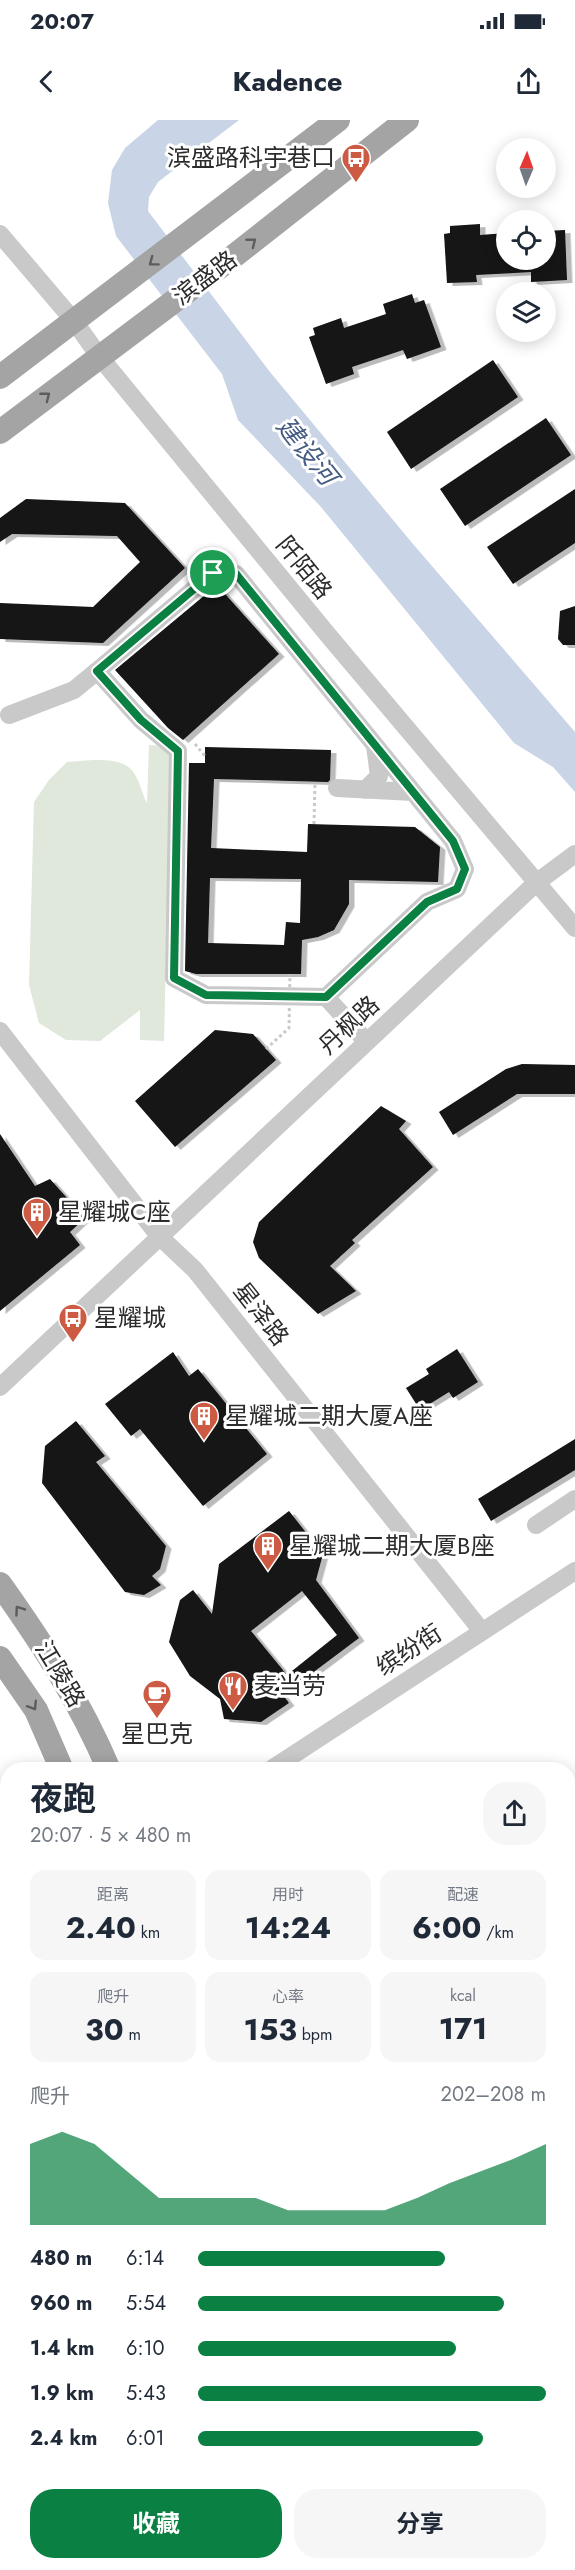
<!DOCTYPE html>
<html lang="zh">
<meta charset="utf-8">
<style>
body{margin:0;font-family:Jost,"Noto Sans SC",sans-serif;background:#f6f6f7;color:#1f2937;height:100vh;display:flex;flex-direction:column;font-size:22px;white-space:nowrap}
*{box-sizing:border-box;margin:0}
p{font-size:20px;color:#747a83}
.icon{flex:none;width:33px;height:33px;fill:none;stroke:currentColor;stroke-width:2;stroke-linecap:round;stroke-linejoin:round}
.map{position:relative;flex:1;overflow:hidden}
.drawer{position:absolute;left:0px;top:1642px;width:576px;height:808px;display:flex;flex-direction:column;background:#fff;border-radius:24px 24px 0 0;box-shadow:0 3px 15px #0003}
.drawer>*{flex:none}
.needle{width:39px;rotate:2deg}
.controls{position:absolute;left:496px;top:18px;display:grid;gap:12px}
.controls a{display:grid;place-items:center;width:60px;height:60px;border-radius:50%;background:#fff;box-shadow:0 3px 15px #0003;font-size:30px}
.pin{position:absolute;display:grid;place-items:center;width:51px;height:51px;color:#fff;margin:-26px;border:3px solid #fff;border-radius:50%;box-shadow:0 2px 6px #0007}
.round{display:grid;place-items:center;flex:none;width:63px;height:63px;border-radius:24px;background:#f6f6f7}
.head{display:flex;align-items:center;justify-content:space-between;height:102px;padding:0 30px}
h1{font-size:33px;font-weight:700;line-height:45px}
.metrics{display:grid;grid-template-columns:repeat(3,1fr);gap:9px;height:102px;padding:6px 30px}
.metrics div{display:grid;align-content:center;border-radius:15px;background:#f6f6f7;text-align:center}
.metrics b{font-size:30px;font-weight:700}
.metrics small{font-size:16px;font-weight:400}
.metrics p{font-size:16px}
.chart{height:168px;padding:12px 30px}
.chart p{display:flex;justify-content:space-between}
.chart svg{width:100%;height:108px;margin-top:6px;fill:#0b8043;opacity:.7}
.button{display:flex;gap:12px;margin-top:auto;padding:12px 30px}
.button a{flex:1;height:69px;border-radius:24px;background:#0b8043;color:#fff;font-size:24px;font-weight:700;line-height:69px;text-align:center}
.button a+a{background:#f6f6f7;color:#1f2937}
ul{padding:0 30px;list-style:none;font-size:20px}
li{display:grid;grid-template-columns:96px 72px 1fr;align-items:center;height:45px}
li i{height:15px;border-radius:8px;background:#0b8043}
.status{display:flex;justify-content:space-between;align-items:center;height:42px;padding:0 30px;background:#fff;direction:ltr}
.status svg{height:16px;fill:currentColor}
header{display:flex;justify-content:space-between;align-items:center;height:78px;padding:0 30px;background:#fff;font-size:27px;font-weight:700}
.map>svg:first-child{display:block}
.green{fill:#dfe8db}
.water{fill:#c9d4e6}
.building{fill:#131313;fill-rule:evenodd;filter:url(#shadow)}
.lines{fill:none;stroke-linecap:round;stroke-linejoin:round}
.highway-tunnel{stroke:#d5d5d5;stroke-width:27;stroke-dasharray:27 14;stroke-linecap:butt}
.path{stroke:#c9c9c9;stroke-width:3;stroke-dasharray:3 3;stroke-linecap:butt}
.minor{stroke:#c9c9c9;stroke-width:18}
.major{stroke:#a4a4a4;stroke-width:24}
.path-bridge{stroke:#c9c9c9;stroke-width:3;stroke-dasharray:3 3;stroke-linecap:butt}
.oneway{stroke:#5c5c5c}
.route-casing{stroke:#fff;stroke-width:12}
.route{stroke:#0b8043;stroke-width:8}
.labels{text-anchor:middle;stroke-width:6;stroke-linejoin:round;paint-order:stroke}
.poi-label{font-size:24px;fill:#2c2c2c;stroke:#fff;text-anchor:start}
.street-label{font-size:24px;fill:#2c2c2c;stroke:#fff}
.water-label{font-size:26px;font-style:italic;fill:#455c83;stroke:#fff}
</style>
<div class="status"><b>20:07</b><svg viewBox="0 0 49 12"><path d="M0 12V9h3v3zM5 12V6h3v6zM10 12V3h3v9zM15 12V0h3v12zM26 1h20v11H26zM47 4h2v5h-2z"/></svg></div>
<header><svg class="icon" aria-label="back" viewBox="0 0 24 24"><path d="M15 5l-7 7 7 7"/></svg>Kadence<svg class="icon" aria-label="share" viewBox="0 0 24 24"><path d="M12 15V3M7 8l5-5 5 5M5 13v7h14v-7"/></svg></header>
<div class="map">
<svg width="575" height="2450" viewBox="0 0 575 2450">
<defs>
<filter id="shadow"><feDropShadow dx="5.5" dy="3" stdDeviation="0" flood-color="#0004"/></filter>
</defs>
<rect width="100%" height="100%" fill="#fff"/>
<path class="green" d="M149,625l22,1 -7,295 -24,-1v-30l-40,31 -34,-1 -27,-17 -10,-38 5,-183 15,-22 18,-18c19,-1 55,-8 67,11 6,9 8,21 13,30z
M575,1799v287l-7,3v-286z"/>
<path class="water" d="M158,0h81l-81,62 -9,15 -1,14 122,161 143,172 162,188v60l-22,-25 -39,-24 -193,-236 -83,-87 -16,-46 -106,-138 -8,-33 4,-33 13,-22z
M575,2079v58l-6,3v-59z
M308,2444h56l2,6h-57z"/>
<path class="building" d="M480,104v11l27,-2v27h39v-29l19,-1 2,50 -36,2v-10l-55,3 1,7 -30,1 -3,-49 6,-1v-7z
M412,174l3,9 9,-3 17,47 -34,12 -4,-9 -51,17 2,7 -28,10 -17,-47 6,-2 -2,-7 28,-10 3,10 42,-14 -3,-10z
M493,240l25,37 -107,72 -24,-37z
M546,298l25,37 -106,71 -25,-37z
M575,369v54l-62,41 -26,-37z
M26,379l99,4 60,65 -82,75 -103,-4v-36l93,4 47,-45 -23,-26 -105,-2 -12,8v-24z
M217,465l62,69 -96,86 -15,-12 -53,-58z
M575,486v39h-12l-5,-6 2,-28z
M205,627l126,3 -1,30 -2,2 -114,-3 -3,69 96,4 1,-28 107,3 25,20 -2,35 -89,-2v24l-15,26 -16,7 -16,3 -1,34h-105l-11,-3 4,-208h16zM210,758l91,1 -1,44 -14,-1 -2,23 -76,-2z
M215,910l38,4 23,26 -101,87 -40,-46z
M522,944l53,1v29h-58l-64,41 -14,-23 67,-43z
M381,986l25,15 -7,8 34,38 -81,73 3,3 -25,23 26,25 -38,23 -59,-56 -6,-16 6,-20z
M0,1014l35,52 15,-7 35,39 -15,14 10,13 -80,66z
M457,1229l21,33 -25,16 -4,-6 -29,18 -14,-22 23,-14 -3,-5z
M173,1232l16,24 9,-7 69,85 -64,52 -63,-77 -9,7 -26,-32z
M76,1301l29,35 -9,6 70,84 -6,23 -8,7 9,9 -17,10 -19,-3 -83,-109 3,-37z
M575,1319v31l-84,51 -13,-22z
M289,1391l34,43 -7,26 43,58 -76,57 6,8 -28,19 -37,-3 -4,-20 -30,-23 -21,-34 11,-42 13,-10 19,24 7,-50zM302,1471l35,44 -50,40 -36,-44z"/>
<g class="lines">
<path class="highway-tunnel" d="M568,1843l7,-4
M568,1964l7,-4
M0,2184l8,-5
M0,2297l8,-5"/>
<path class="path" d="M195,624l10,12
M314,704l1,-42
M568,1823l7,-4
M568,1980l7,-4
M568,2001l7,-4
M0,2166l8,-4
M0,2313l8,-4
M0,2326l8,-4
M257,2444l1,6"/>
<path class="minor" d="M0,114l74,87 25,35 229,279 247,293
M9,595l65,-25 23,-19
M337,668l76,4
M365,670l14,-14 -4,-30
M326,877l-120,-2 -32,-17 4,-227 -37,-31 -44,-49 116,-98 23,1 217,267 12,28 -8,20 -30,13 -101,95 40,44
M0,911l159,205 36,34 286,360
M0,1267l536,-504 39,-29
M536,1405l39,-26
M270,1650l305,-199
M0,1694l8,-5
M1,1761l7,-3
M0,1797l8,12
M0,2068l8,-6
M568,2210l7,-3
M441,2450l2,-6"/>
<path class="major" d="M0,257l338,-257
M0,312l225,-169 182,-143
M0,1464c42,59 81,119 109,186
M0,1538l36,52 26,60
M568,1869l7,-3
M568,1942l7,-4
M0,2213l8,-4
M0,2271l8,-5
M182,2444l1,6
M220,2444l1,6"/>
<path class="path-bridge" d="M266,929l23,-21 1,-54"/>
</g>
<defs><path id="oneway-chevron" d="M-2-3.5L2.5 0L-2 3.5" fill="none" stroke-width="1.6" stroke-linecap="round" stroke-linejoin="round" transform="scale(1.5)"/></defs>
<g class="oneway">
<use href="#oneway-chevron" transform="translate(252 122) rotate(-38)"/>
<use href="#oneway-chevron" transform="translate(153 142) rotate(143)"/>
<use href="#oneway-chevron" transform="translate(46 276) rotate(-38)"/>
<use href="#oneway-chevron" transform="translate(19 1490) rotate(-125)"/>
<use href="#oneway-chevron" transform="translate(33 1586) rotate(58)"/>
</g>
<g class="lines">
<g class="route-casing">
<path id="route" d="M213,453l23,1 217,267 12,28 -8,20 -30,13 -101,95 -120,-2 -32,-17 4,-227 -37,-31 -44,-49z"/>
</g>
<use href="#route" class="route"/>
</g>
<defs>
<g id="bus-pin" transform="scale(1.5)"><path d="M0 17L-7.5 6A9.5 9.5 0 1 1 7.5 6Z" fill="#cd5b43" stroke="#fff"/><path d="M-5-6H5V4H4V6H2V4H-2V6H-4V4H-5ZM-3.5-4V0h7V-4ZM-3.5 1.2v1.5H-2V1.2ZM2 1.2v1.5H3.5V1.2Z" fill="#fff"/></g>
<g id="building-pin" transform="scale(1.5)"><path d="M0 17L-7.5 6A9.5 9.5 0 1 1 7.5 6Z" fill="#cd5b43" stroke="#fff"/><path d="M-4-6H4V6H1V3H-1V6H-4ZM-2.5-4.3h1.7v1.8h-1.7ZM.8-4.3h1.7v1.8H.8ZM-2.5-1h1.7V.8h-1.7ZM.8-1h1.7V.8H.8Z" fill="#fff"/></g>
<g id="restaurant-pin" transform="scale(1.5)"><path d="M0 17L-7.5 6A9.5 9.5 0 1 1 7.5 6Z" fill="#cd5b43" stroke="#fff"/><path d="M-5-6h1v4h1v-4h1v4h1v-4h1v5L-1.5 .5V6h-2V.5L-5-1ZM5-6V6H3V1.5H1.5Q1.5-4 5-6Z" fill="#fff"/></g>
<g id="cafe-pin" transform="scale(1.5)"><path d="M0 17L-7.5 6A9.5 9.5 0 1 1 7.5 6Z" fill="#cd5b43" stroke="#fff"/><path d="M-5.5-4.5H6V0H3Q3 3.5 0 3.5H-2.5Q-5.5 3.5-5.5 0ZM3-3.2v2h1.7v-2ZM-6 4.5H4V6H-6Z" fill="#fff"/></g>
</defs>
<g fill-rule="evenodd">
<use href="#bus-pin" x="356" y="38"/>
<use href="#building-pin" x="37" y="1092"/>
<use href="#bus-pin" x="73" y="1198"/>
<use href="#building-pin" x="204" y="1296"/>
<use href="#building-pin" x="268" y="1426"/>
<use href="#restaurant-pin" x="233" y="1566"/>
<use href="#cafe-pin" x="157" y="1574"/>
</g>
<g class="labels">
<g class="poi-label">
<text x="335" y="46" text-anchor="end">滨盛路科宇巷口</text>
<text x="58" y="1100">星耀城C座</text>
<text x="94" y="1206">星耀城</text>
<text x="225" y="1304">星耀城二期大厦A座</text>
<text x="289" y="1434">星耀城二期大厦B座</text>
<text x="254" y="1574">麦当劳</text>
<text x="157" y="1622" text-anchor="middle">星巴克</text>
</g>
<g class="street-label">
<text transform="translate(205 158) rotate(-37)" y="8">滨盛路</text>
<text transform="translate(304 448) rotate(51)" y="8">阡陌路</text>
<text transform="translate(349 905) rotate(-43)" y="8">丹枫路</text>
<text transform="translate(261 1194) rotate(52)" y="8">星泽路</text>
<text transform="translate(409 1530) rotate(-33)" y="8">缤纷街</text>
<text transform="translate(60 1554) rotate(59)" y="8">江陵路</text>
</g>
<g class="water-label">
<text transform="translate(307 331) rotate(51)" y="9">建设河</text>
</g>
</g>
</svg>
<div class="controls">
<a><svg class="needle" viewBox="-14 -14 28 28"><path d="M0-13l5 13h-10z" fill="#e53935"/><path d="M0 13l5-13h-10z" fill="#747a83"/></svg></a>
<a><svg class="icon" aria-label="locate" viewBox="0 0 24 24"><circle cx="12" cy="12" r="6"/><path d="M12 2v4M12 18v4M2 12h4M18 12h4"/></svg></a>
<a><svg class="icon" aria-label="layers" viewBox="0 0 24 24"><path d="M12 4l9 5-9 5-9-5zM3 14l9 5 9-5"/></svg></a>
</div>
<div class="pin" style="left:213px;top:453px;background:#1e9e55"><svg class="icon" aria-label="arrive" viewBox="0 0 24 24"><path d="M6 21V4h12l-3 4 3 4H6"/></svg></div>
<section class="drawer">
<div class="head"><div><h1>夜跑</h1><p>20:07 · 5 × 480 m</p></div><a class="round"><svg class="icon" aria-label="share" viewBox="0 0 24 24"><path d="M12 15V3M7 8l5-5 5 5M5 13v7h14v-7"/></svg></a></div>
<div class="metrics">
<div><p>距离</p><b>2.40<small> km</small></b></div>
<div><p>用时</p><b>14:24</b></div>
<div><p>配速</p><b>6:00<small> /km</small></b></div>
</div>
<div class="metrics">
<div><p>爬升</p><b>30<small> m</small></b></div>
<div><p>心率</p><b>153<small> bpm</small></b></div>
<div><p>kcal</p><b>171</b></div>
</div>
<div class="chart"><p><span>爬升</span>202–208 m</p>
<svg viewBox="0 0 160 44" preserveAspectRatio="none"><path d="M0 44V11L10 6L20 11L30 22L40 33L50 33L60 33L70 33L80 38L90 38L100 38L110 38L120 33L130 27L140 22L150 17L160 11V44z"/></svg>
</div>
<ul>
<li><b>480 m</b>6:14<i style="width:71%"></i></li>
<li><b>960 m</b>5:54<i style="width:88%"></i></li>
<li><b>1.4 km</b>6:10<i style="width:74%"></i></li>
<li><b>1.9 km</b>5:43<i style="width:100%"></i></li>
<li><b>2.4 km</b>6:01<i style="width:82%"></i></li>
</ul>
<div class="button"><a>收藏</a><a>分享</a></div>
</section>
</div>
